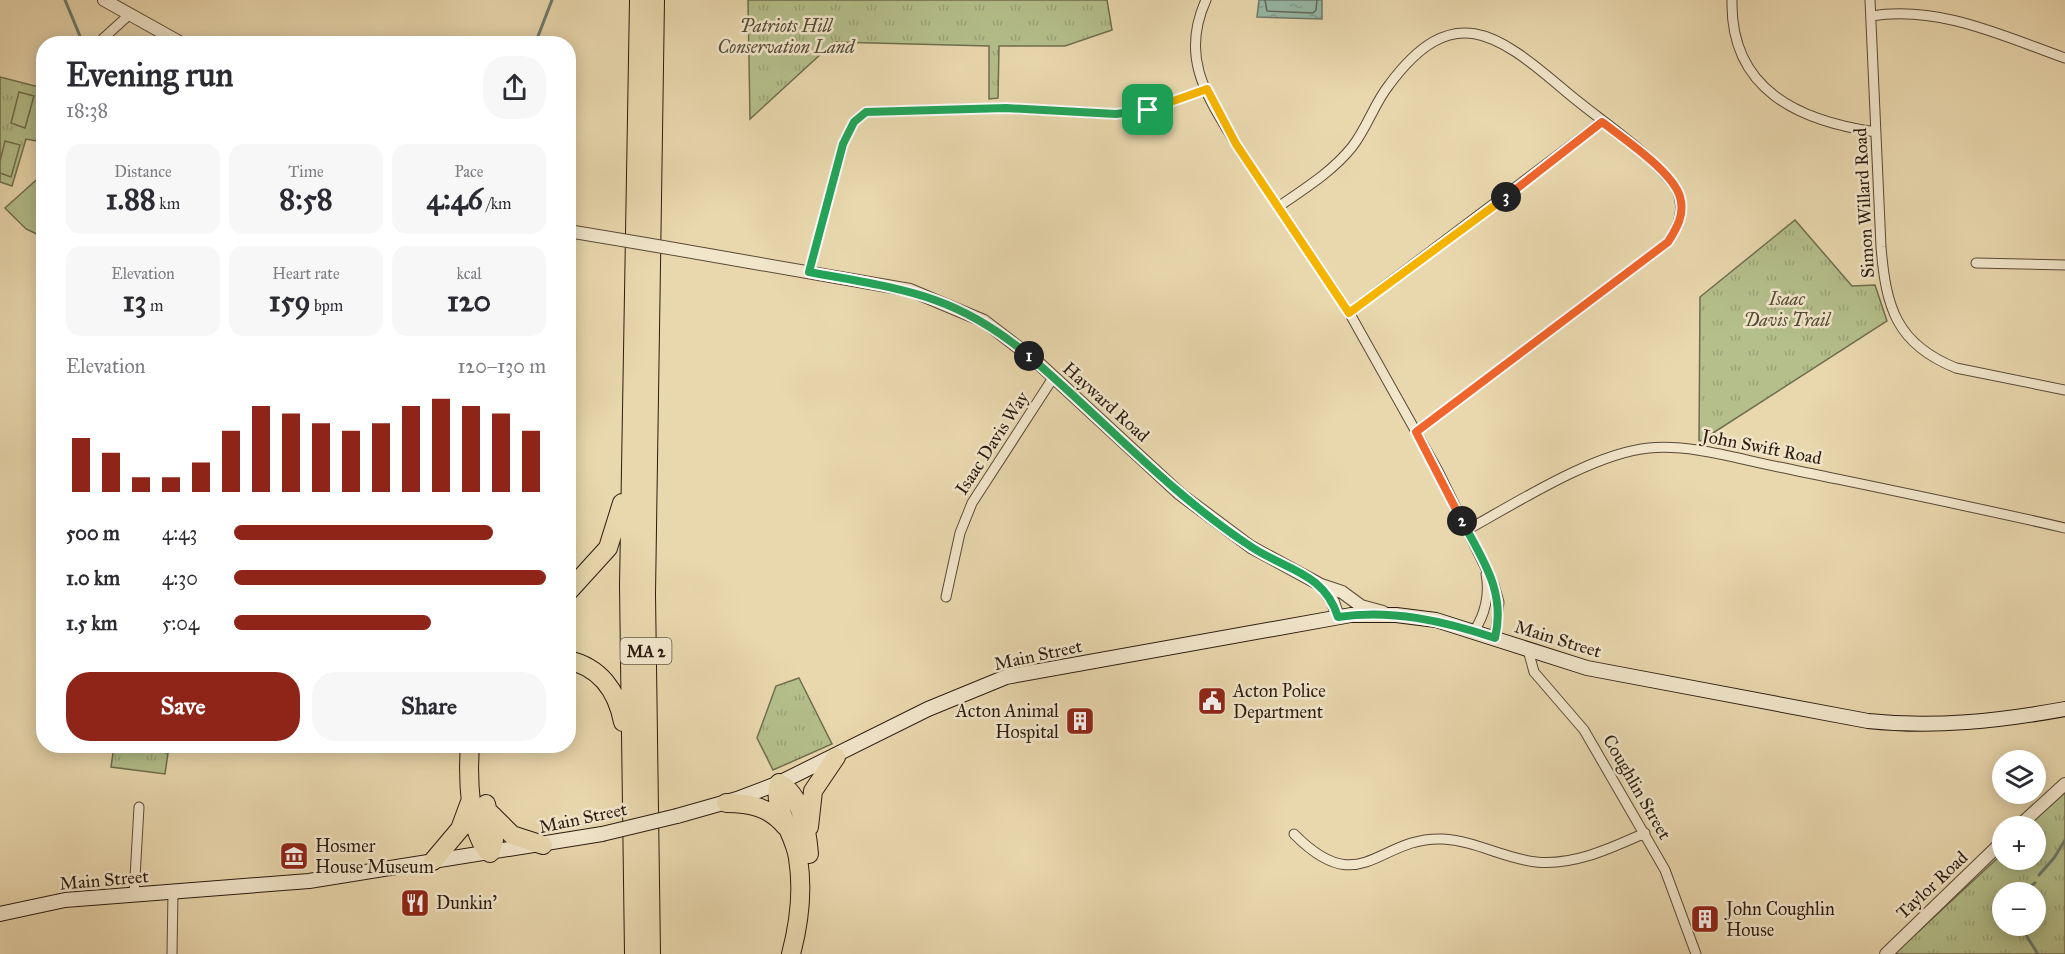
<!DOCTYPE html>
<meta charset="utf-8">
<style>
body{margin:0;font-family:"IM FELL Great Primer",serif;background:#f7f7f7;color:#2b2b33;height:100vh;display:flex;flex-direction:column;font-size:22px;white-space:nowrap}
*{box-sizing:border-box;margin:0}
p{font-size:20px;color:#7c7c81}
.icon{flex:none;width:33px;height:33px;fill:none;stroke:currentColor;stroke-width:2;stroke-linecap:round;stroke-linejoin:round}
.map{position:relative;flex:1;overflow:hidden}
.drawer{position:absolute;left:36px;top:36px;width:540px;height:717px;display:flex;flex-direction:column;background:#fff;border-radius:24px;box-shadow:0 3px 15px #0003}
.drawer>*{flex:none}
.fabs{position:absolute;left:1992px;top:750px;display:grid;gap:12px}
.fabs a{display:grid;place-items:center;width:54px;height:54px;border-radius:50%;background:#fff;box-shadow:0 3px 15px #0003;font-size:30px}
.pin{position:absolute;display:grid;place-items:center;width:51px;height:51px;color:#fff;margin:-26px;border-radius:12px;box-shadow:0 3px 9px #0006}
.km{position:absolute;width:30px;height:30px;margin:-15px;border-radius:50%;background:#222;color:#fff;font-size:16px;line-height:30px;text-align:center}
.round{display:grid;place-items:center;flex:none;width:63px;height:63px;border-radius:24px;background:#f7f7f7}
.head{display:flex;align-items:center;justify-content:space-between;height:102px;padding:0 30px}
h1{font-size:33px;font-weight:700;line-height:45px}
.figures{display:grid;grid-template-columns:repeat(3,1fr);gap:9px;height:102px;padding:6px 30px}
.figures div{display:grid;align-content:center;border-radius:15px;background:#f7f7f7;text-align:center}
.figures b{font-size:30px;font-weight:700}
.figures small{font-size:16px;font-weight:400}
.figures p{font-size:16px}
.chart{height:168px;padding:12px 30px}
.chart p{display:flex;justify-content:space-between}
.chart svg{width:100%;height:108px;margin-top:6px;stroke:#8f2418;stroke-width:6}
.primary-button{display:flex;gap:12px;margin-top:auto;padding:12px 30px}
.primary-button a{flex:1;height:69px;border-radius:24px;background:#8f2418;color:#fff;font-size:24px;font-weight:700;line-height:69px;text-align:center}
.primary-button a+a{background:#f7f7f7;color:#2b2b33}
ul{padding:0 30px;list-style:none;font-size:20px}
li{display:grid;grid-template-columns:96px 72px 1fr;align-items:center;height:45px}
li i{height:15px;border-radius:8px;background:#8f2418}
.map>svg:first-child{display:block}
.park{fill:url(#park-tufts);stroke:#706e4e;stroke-width:1.5;fill-rule:evenodd}
.pitch{fill:#b4bf8b;stroke:#706e4e;stroke-width:1.5}
.water{fill:url(#water-ripples);stroke:#6c7b6c;stroke-width:1.5}
.lines{fill:none;stroke-linecap:round;stroke-linejoin:round}
.shore{stroke:#616b5d;stroke-width:1.5}
.stream{stroke:#6c7b6c;stroke-width:3}
.minor-casing{stroke:#5a4b38;stroke-width:11}
.tertiary-casing{stroke:#5a4b38;stroke-width:14}
.secondary-casing{stroke:#2b1c11;stroke-width:16}
.motorway-casing{stroke:#2b1c11;stroke-width:20}
.minor{stroke:#f1e5ca;stroke-width:9}
.tertiary{stroke:#f1e5ca;stroke-width:12}
.secondary{stroke:#f1e5ca;stroke-width:14}
.motorway{stroke:#e9d7ad;stroke-width:18}
.tertiary-bridge-casing{stroke:#5a4b38;stroke-width:14;stroke-linecap:butt}
.secondary-bridge-casing{stroke:#2b1c11;stroke-width:16;stroke-linecap:butt}
.tertiary-bridge{stroke:#f1e5ca;stroke-width:12}
.secondary-bridge{stroke:#f1e5ca;stroke-width:14}
.split-1-casing{stroke:#fff;stroke-width:12}
.split-2-casing{stroke:#fff;stroke-width:12}
.split-3-casing{stroke:#fff;stroke-width:12}
.split-4-casing{stroke:#fff;stroke-width:12}
.split-1{stroke:#22a559;stroke-width:8}
.split-2{stroke:#22a559;stroke-width:8}
.split-3{stroke:#f0652b;stroke-width:8}
.split-4{stroke:#f5b400;stroke-width:8}
.labels{text-anchor:middle;stroke-width:5;stroke-linejoin:round;paint-order:stroke}
.shield{fill:#f1e5ca;stroke:#665848;stroke-width:1.5}
.shield-label{font-size:16px;font-weight:bold;fill:#2b1c11}
.park-label{font-size:18px;font-style:italic;fill:#544d36;stroke:#f1e5ca}
.street-label{font-size:18px;fill:#2b1c11;stroke:#f1e5ca}
.poi-label{font-size:18px;fill:#2b1c11;stroke:#f1e5ca;text-anchor:start}
</style>
<div class="map">
<svg width="2065" height="954" viewBox="0 0 2065 954">
<defs>
<pattern id="park-tufts" width="24" height="20" patternUnits="userSpaceOnUse" patternTransform="scale(1.5)"><rect width="24" height="20" fill="#b4bf8b"/><path d="M3 7l-1-3M5 7V3M7 7l1-3M15 17l-1-3M17 17v-4M19 17l1-3" fill="none" stroke="#9ba477"/></pattern>
<pattern id="water-ripples" width="26" height="14" patternUnits="userSpaceOnUse" patternTransform="scale(1.5)"><rect width="26" height="14" fill="#97baa9"/><path d="M2 4q2-2 4 0t4 0M15 11q2-2 4 0t4 0" fill="none" stroke="#829f90"/></pattern>
</defs>
<rect width="100%" height="100%" fill="#e9d7ad"/>
<filter id="stains"><feTurbulence type="fractalNoise" baseFrequency=".00333" numOctaves="4"/><feColorMatrix values="0 0 0 0 .2 0 0 0 0 .09 0 0 0 0 .02 0 0 0 .5 -.17"/></filter>
<radialGradient id="worn" r=".72"><stop offset=".6" stop-color="#630" stop-opacity="0"/><stop offset="1" stop-color="#630" stop-opacity=".3"/></radialGradient>
<path class="park" d="M748,0h359l5,30 -47,16h-66l-1,52 -9,1v-53l-155,-4 -84,77z
M0,77l43,11v54l-17,-3 -14,47 -12,-4z
M1795,220l57,66 23,-1 12,36 -188,121 1,-145z
M799,678l33,66 -59,26 -16,-32 19,-52z
M114,746l54,7 -3,21 -54,-7z
M2065,792v162h-171l108,-100v6h34v-34h-8zM2002,892h34v34h-34z"/>
<path class="pitch" d="M19,92l15,4 -9,32 -14,-5z
M5,141l15,4 -9,32 -11,-4v-12z
M43,174v-1v64l-17,-8 -21,-21z"/>
<path class="water" d="M1259,0h63v19l-65,-2z"/>
<g class="lines">
<path class="shore" d="M1265,0l2,11 46,2 3,-3 1,-10"/>
<path class="stream" d="M65,0l17,41
M535,44l17,-44
M2039,875l15,-17 11,-18
M2031,886l4,-3
M2028,892l1,-2
M2020,926l18,28"/>
<g class="minor-casing">
<path id="minor" d="M1206,0c-26,57 0,95 30,144l114,170 88,157 56,114 5,17 -4,36
M1732,0c-2,90 67,121 144,132
M1870,0l11,247c5,60 15,97 75,121l109,22
M1871,16c68,-11 132,20 194,42
M97,44l33,-30
M1278,207c26,-18 54,-35 74,-60 15,-19 22,-43 37,-62 63,-85 107,-53 174,4 37,32 84,60 113,99 9,20 4,36 -8,54l-252,190
M1976,263l89,2
M809,272l34,-128 11,-22 12,-10 140,-4 110,6 32,-4 59,-21
M1349,313l253,-191
M1467,530c49,-27 127,-77 182,-82 43,-4 89,11 130,19 96,20 191,39 286,61
M946,597l14,-64 12,-30 81,-125
M1474,631c11,-16 16,-37 12,-57
M1528,650l6,22 50,58 81,140 31,84
M1294,834c67,68 84,2 149,5 33,2 60,19 93,23 38,4 75,-14 109,-29
M134,895l5,-88
M172,954l1,-62"/>
</g>
<g class="tertiary-casing">
<path id="tertiary" d="M104,0l79,44
M568,231l54,9
M663,247l247,43 74,31 52,40 144,133 71,53 70,38 21,7 19,14 22,6
M1321,585l12,17 5,15
M2019,826l46,-42
M1886,954l116,-112"/>
</g>
<g class="secondary-casing">
<path id="secondary" d="M677,816l60,-17 42,-16 149,-74 78,-32 345,-62h45l40,5 151,48 281,53c66,7 131,0 197,-12
M0,914l65,-14 244,-19 293,-47"/>
</g>
<g class="motorway-casing">
<path id="motorway" d="M568,592l40,-44 14,-45
M568,660c32,7 49,31 55,62
M470,746c-2,27 -2,89 20,107l4,-13 -8,-36
M726,803c24,0 44,4 60,24
M490,813l22,22 31,10
M809,827l4,-36 23,-34
M433,861l27,-32 10,-27
M634,954l-5,-368 10,-586
M651,954l-5,-360 9,-594
M791,954c8,-30 12,-65 7,-96 -3,-24 -27,-52 -19,-75 23,12 28,48 30,71"/>
</g>
<use href="#minor" class="minor"/>
<use href="#tertiary" class="tertiary"/>
<use href="#secondary" class="secondary"/>
<use href="#motorway" class="motorway"/>
<g class="tertiary-bridge-casing">
<path id="tertiary-bridge" d="M622,240l41,7"/>
</g>
<g class="secondary-bridge-casing">
<path id="secondary-bridge" d="M602,834l75,-18"/>
</g>
<use href="#tertiary-bridge" class="tertiary-bridge"/>
<use href="#secondary-bridge" class="secondary-bridge"/>
</g>
<g class="lines">
<g class="split-1-casing">
<path id="split-1" d="M1029,356c-74,-63 -129,-67 -220,-84l34,-128 11,-22 12,-10 140,-4 110,6 32,-4"/>
</g>
<g class="split-2-casing">
<path id="split-2" d="M1029,356c74,63 139,136 221,190 35,24 74,26 88,71 54,-8 106,4 157,21 11,-46 -12,-78 -33,-117"/>
</g>
<g class="split-3-casing">
<path id="split-3" d="M1462,521l-46,-89 252,-190c9,-14 17,-28 12,-45 -7,-25 -57,-59 -78,-75l-96,75"/>
</g>
<g class="split-4-casing">
<path id="split-4" d="M1148,110l59,-21 29,55 113,169 157,-116"/>
</g>
<use href="#split-1" class="split-1"/>
<use href="#split-2" class="split-2"/>
<use href="#split-3" class="split-3"/>
<use href="#split-4" class="split-4"/>
</g>
<defs>
<g id="civic-square" transform="scale(1.5)"><rect x="-9" y="-9" width="18" height="18" rx="4" fill="#8f2418" stroke="#f1e5ca"/><path d="M-.6-6.5H3V-4.5H.6V-3L4-1V1h2V6H-6V1h2V-1L-.6-3ZM-1.2 2.5V6h2.4V2.5Z" fill="#fff"/></g>
<g id="building-square" transform="scale(1.5)"><rect x="-9" y="-9" width="18" height="18" rx="4" fill="#8f2418" stroke="#f1e5ca"/><path d="M-4-6H4V6H1V3H-1V6H-4ZM-2.5-4.3h1.7v1.8h-1.7ZM.8-4.3h1.7v1.8H.8ZM-2.5-1h1.7V.8h-1.7ZM.8-1h1.7V.8H.8Z" fill="#fff"/></g>
<g id="museum-square" transform="scale(1.5)"><rect x="-9" y="-9" width="18" height="18" rx="4" fill="#8f2418" stroke="#f1e5ca"/><path d="M0-6L6-3V-2H-6V-3ZM-5-1h2V3h-2ZM-1-1h2V3h-2ZM3-1h2V3H3ZM-6 4H6V6H-6Z" fill="#fff"/></g>
<g id="restaurant-square" transform="scale(1.5)"><rect x="-9" y="-9" width="18" height="18" rx="4" fill="#8f2418" stroke="#f1e5ca"/><path d="M-5-6h1v4h1v-4h1v4h1v-4h1v5L-1.5 .5V6h-2V.5L-5-1ZM5-6V6H3V1.5H1.5Q1.5-4 5-6Z" fill="#fff"/></g>
</defs>
<g fill-rule="evenodd">
<use href="#civic-square" x="1212" y="701"/>
<use href="#building-square" x="1080" y="721"/>
<use href="#museum-square" x="294" y="856"/>
<use href="#restaurant-square" x="415" y="903"/>
<use href="#building-square" x="1705" y="919"/>
</g>
<g class="labels">
<rect class="shield" x="620.5" y="638" width="51" height="26" rx="4.5"/>
<g class="shield-label">
<text x="646" y="657">MA 2</text>
</g>
<g class="park-label">
<text x="786" y="32">Patriots Hill<tspan x="786" dy="21">Conservation Land</tspan></text>
<text x="1787" y="305">Isaac<tspan x="1787" dy="21">Davis Trail</tspan></text>
</g>
<g class="street-label">
<text transform="translate(1864 203) rotate(-93)" y="6">Simon Willard Road</text>
<text transform="translate(1106 402) rotate(42)" y="6">Hayward Road</text>
<text transform="translate(992 443) rotate(-57)" y="6">Isaac Davis Way</text>
<text transform="translate(1762 447) rotate(11)" y="6">John Swift Road</text>
<text transform="translate(1558 639) rotate(17)" y="6">Main Street</text>
<text transform="translate(1038 655) rotate(-12)" y="6">Main Street</text>
<text transform="translate(1637 787) rotate(60)" y="6">Coughlin Street</text>
<text transform="translate(583 818) rotate(-12)" y="6">Main Street</text>
<text transform="translate(104 880) rotate(-5)" y="6">Main Street</text>
<text transform="translate(1932 885) rotate(-43)" y="6">Taylor Road</text>
</g>
<g class="poi-label">
<text x="1233" y="697">Acton Police<tspan x="1233" dy="21">Department</tspan></text>
<text x="1059" y="717" text-anchor="end">Acton Animal<tspan x="1059" dy="21">Hospital</tspan></text>
<text x="315" y="852">Hosmer<tspan x="315" dy="21">House Museum</tspan></text>
<text x="436" y="909">Dunkin'</text>
<text x="1726" y="915">John Coughlin<tspan x="1726" dy="21">House</tspan></text>
</g>
</g>
<rect width="100%" height="100%" filter="url(#stains)"/>
<rect width="100%" height="100%" fill="url(#worn)"/>
</svg>
<div class="fabs">
<a><svg class="icon" aria-label="layers" viewBox="0 0 24 24"><path d="M12 4l9 5-9 5-9-5zM3 14l9 5 9-5"/></svg></a>
<a>+</a>
<a>−</a>
</div>
<div class="pin" style="left:1148px;top:110px;background:#1e9e55"><svg class="icon" aria-label="arrive" viewBox="0 0 24 24"><path d="M6 21V4h12l-3 4 3 4H6"/></svg></div>
<b class="km" style="left:1029px;top:356px">1</b>
<b class="km" style="left:1462px;top:521px">2</b>
<b class="km" style="left:1506px;top:197px">3</b>
<section class="drawer">
<div class="head"><div><h1>Evening run</h1><p>18:38</p></div><a class="round"><svg class="icon" aria-label="share" viewBox="0 0 24 24"><path d="M12 15V3M7 8l5-5 5 5M5 13v7h14v-7"/></svg></a></div>
<div class="figures">
<div><p>Distance</p><b>1.88<small> km</small></b></div>
<div><p>Time</p><b>8:58</b></div>
<div><p>Pace</p><b>4:46<small> /km</small></b></div>
</div>
<div class="figures">
<div><p>Elevation</p><b>13<small> m</small></b></div>
<div><p>Heart rate</p><b>159<small> bpm</small></b></div>
<div><p>kcal</p><b>120</b></div>
</div>
<div class="chart"><p><span>Elevation</span>120–130 m</p>
<svg viewBox="0 0 160 44" preserveAspectRatio="none"><path d="M5 44V22M15 44V28M25 44V38M35 44V38M45 44V32M55 44V19M65 44V9M75 44V12M85 44V16M95 44V19M105 44V16M115 44V9M125 44V6M135 44V9M145 44V12M155 44V19"/></svg>
</div>
<ul>
<li><b>500 m</b>4:43<i style="width:83%"></i></li>
<li><b>1.0 km</b>4:30<i style="width:100%"></i></li>
<li><b>1.5 km</b>5:04<i style="width:63%"></i></li>
</ul>
<div class="primary-button"><a>Save</a><a>Share</a></div>
</section>
</div>
